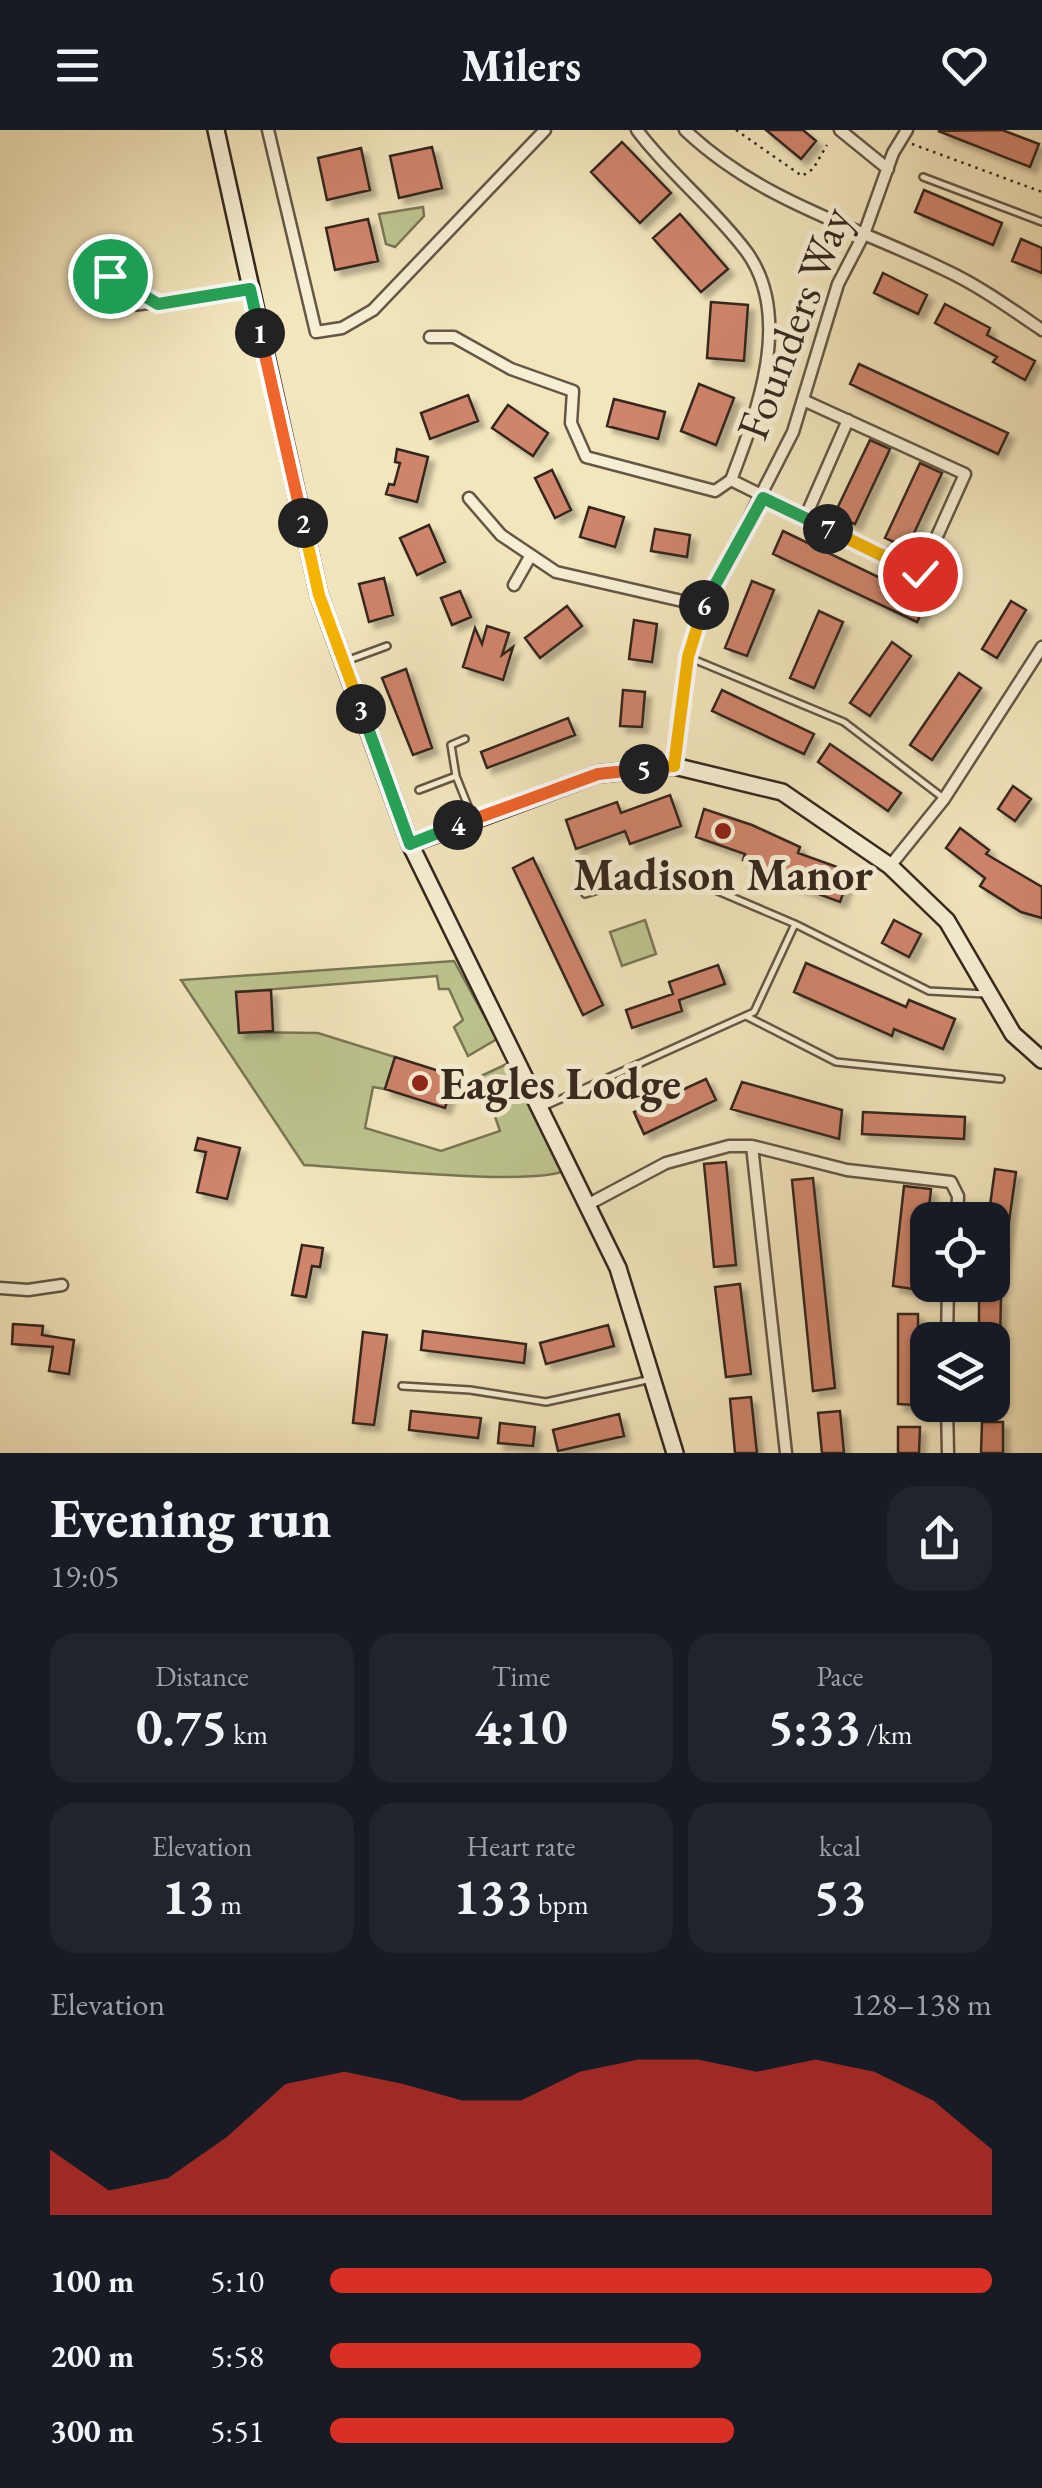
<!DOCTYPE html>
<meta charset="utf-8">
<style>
body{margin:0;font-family:"EB Garamond",serif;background:#20242c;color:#f1f3f6;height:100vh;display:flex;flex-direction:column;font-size:38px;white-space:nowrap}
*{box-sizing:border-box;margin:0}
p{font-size:32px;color:#9ea1a6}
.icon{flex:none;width:55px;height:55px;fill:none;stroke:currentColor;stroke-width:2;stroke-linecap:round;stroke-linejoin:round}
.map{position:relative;height:1323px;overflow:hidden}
.details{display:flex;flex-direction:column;background:#171b24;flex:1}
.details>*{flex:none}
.tools{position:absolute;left:910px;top:1072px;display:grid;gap:20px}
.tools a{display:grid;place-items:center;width:100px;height:100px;border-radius:20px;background:#171b24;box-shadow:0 2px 8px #0004;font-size:50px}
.pin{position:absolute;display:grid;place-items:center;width:85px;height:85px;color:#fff;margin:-42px;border:5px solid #fff;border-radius:50%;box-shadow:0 2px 10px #0007}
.km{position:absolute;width:50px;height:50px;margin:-25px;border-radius:50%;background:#222;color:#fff;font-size:28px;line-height:50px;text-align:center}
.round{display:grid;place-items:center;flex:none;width:105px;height:105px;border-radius:30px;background:#20242c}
.headline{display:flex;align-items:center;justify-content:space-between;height:170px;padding:0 50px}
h1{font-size:55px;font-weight:700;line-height:75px}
.figures{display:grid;grid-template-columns:repeat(3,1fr);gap:15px;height:170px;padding:10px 50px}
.figures div{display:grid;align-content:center;border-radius:25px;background:#20242c;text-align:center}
.figures b{font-size:50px;font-weight:700}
.figures small{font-size:28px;font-weight:400}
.figures p{font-size:28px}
.chart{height:280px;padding:20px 50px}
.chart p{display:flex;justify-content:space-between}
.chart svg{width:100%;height:180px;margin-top:10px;fill:#d93025;opacity:.7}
ul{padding:0 50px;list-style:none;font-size:32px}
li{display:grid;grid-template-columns:160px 120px 1fr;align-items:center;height:75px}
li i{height:25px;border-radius:12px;background:#d93025}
header{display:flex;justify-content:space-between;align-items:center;height:130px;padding:0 50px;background:#171b24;font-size:45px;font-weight:700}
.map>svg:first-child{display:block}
.green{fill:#bdc48f;stroke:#797656;stroke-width:2.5}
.building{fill:#cf846c;stroke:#35271e;stroke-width:2.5;filter:url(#shadow)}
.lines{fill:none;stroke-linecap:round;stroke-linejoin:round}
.lane-casing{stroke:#645746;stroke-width:10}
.street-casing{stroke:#645746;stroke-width:15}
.secondary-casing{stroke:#35271e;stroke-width:20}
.path{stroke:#35271e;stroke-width:2.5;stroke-dasharray:2.5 5;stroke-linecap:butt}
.lane{stroke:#f7efd4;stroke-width:5}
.street{stroke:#f7efd4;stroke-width:10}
.secondary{stroke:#f7efd4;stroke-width:15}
.split-1-casing{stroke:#fff;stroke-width:20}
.split-2-casing{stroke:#fff;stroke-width:20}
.split-3-casing{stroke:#fff;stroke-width:20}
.split-4-casing{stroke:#fff;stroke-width:20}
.split-5-casing{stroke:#fff;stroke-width:20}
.split-6-casing{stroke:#fff;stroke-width:20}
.split-7-casing{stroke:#fff;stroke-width:20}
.split-8-casing{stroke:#fff;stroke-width:20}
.split-1{stroke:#22a559;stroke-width:12}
.split-2{stroke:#f0652b;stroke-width:12}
.split-3{stroke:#f5b400;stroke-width:12}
.split-4{stroke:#22a559;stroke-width:12}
.split-5{stroke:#f0652b;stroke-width:12}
.split-6{stroke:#f5b400;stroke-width:12}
.split-7{stroke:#22a559;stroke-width:12}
.split-8{stroke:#f5b400;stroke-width:12}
.poi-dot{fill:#8f2418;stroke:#f7efd4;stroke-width:4}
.labels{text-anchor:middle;stroke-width:10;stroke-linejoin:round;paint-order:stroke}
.street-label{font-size:45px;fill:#35271e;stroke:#f7efd4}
.poi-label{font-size:45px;font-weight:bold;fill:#35271e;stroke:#f7efd4}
</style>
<header><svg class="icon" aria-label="menu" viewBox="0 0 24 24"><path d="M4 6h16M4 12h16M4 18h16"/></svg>Milers<svg class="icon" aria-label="heart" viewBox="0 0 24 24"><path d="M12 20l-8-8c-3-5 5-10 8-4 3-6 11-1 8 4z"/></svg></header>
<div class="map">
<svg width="1042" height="1323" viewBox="0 0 1042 1323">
<defs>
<filter id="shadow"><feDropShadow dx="6" dy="6" stdDeviation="2.5" flood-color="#0004"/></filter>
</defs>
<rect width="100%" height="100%" fill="#f3e6bd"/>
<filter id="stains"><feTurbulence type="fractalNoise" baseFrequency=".002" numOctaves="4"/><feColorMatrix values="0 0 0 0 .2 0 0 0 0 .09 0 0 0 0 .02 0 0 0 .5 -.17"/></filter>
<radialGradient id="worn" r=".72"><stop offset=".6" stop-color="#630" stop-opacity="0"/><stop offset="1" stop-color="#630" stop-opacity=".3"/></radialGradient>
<path class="green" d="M423,77l1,9 -29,31 -9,-3 -7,-30z
M645,790l11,34 -34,12 -12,-34z
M454,831l43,78 -29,17 -14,-29 9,-7 -14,-31h-10l-2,-13 -200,16 2,40 79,1 77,24 -10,32 -12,-2 -8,41 76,23 59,-20 -19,-55 28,-13 58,106c-23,19 -221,-2 -263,-4l-123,-185z"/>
<path class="building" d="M766,0h37l13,11 -15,18z
M1002,0l37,14 -9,23 -92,-36z
M622,12l49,51 -31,30 -49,-51z
M432,17l10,41 -43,10 -9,-42z
M361,18l9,42 -43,10 -9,-42z
M924,60l78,33 -9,22 -78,-33z
M680,84l48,55 -27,23 -48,-54z
M368,89l10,42 -43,9 -9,-42z
M1021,109l21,9v25l-30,-12z
M883,143l44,22 -9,19 -44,-21z
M711,172l37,3 -4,56 -37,-3z
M945,174l45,24 -3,7 48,26 -10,19 -32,-18 4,-5 -62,-34z
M859,234l149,69 -10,21 -148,-70z
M699,254l35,14 -18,47 -35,-14z
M468,265l10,26 -48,18 -9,-26z
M614,269l51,13 -7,27 -51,-13z
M508,275l40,28 -15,23 -41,-28z
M870,310l20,9 -35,75 -21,-9z
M397,319l31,8 -11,45 -31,-8 3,-10 5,1 6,-22 -5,-1z
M920,333l22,10 -35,75 -22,-10z
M552,340l19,40 -16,8 -20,-40z
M589,377l35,10 -9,30 -35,-10z
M429,395l16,37 -28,13 -17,-37z
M655,399l35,6 -3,22 -36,-6z
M783,401l145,70 -11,21 -144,-68z
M384,448l9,37 -24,7 -10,-38z
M752,451l22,9 -27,66 -22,-8z
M460,461l11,26 -19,8 -11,-27z
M1011,471l15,9 -29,48 -15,-9z
M567,476l15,20 -42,32 -15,-20z
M819,481l24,11 -29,66 -24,-10z
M634,490l23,4 -5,38 -23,-3z
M487,496l22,7 -7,22 11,-8 -10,33 -40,-13 12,-39 7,16z
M892,512l19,14 -41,60 -20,-13z
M406,539l26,79 -19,7 -31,-77z
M959,543l22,15 -49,72 -22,-15z
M623,560l22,2 -3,35 -22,-1z
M722,560l92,44 -10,20 -92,-43z
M568,588l7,17 -88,33 -6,-16z
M830,614l71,49 -13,18 -70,-49z
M1013,656l18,13 -16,22 -17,-12z
M670,665l11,31 -51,18 -5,-13 -49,18 -10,-29 51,-18 4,11z
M704,679l48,16 48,22 -2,6 53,19 -11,30 -49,-18 2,-5 -50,-19 2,-6 -49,-17z
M960,698l29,22 -3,4 56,33v31l-21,-6 -41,-26 5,-8 -39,-30z
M533,728l70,147 -20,10 -70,-147z
M894,790l27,14 -12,23 -27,-14z
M806,833l100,44 3,-7 46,19 -12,30 -49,-20 -2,7 -98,-44z
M718,835l7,19 -46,16 3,11 -50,17 -6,-18 47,-16 -4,-12z
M271,860l2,41 -34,2 -3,-41z
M395,927l60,19 -10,32 -60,-19z
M706,949l10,21 -72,34 -10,-22z
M742,952l100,28 -3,29 -108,-30z
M863,982l102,5 -1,22 -102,-5z
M198,1008l42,10 -13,51 -30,-7 9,-40 -11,-2z
M726,1032l10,103 -22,2 -10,-103z
M995,1039l21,3 -17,121h-7v-73h-4z
M813,1048l22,210 -22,3 -21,-211z
M904,1056l27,3 -11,101 -27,-4z
M302,1115l21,3 -3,19 -8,-1 -6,31 -14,-2z
M740,1154l11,90 -25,3 -11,-90z
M979,1168h22l-1,42h-21z
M898,1184h20v91l-20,-1z
M13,1194l30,2 -1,9 32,5 -5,34 -20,-3 4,-24 -41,-3z
M608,1195l6,21 -68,18 -6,-21z
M423,1201l103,13 -2,19 -103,-13z
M363,1202l24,3 -13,90 -21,-2z
M751,1267l6,56h-22l-5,-54z
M411,1281l70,7 -3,20 -69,-8z
M840,1281l4,42h-22l-4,-40z
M619,1284l5,22 -66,15 -5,-21z
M982,1292h21v31h-22z
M500,1293l35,4 -2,19 -35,-3z
M898,1297h22l-1,26h-21z"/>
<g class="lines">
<g class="lane-casing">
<path id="lane" d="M923,47l119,45
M158,174l-39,-26 -17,1 -7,9 2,14c17,10 42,5 61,2l92,-15
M688,527l156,65 98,75
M346,531l41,-15
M456,646l-5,-31 14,-6
M419,660l37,-14 16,40
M585,764l81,-25 129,55 134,67 56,3
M746,886l90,46 165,17
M543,977l211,-95 41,-88
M402,1256l68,4 76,12 101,-22"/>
</g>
<g class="street-casing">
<path id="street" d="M268,0l48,202 26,-4 31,-18 172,-180
M637,0c32,43 76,77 109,121 48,65 11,161 -15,229
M685,0c75,71 167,95 258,139 35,16 67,39 99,61
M840,0l48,39
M430,207h24l57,32 62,22 -2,32 15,34 129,34 16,-11 189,94 45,-100 -162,-74
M469,368l32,37 55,37 148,34
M805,388l43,-98
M514,455l17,-30
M674,636l14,-109 16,-51 89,-174 45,-148 26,-50 29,-81 14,-23
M890,736l54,-67 98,-152
M752,1016l34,307
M587,1075l79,-42 63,-17h23l95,24 104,12 7,14 -1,24
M0,1158l28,2 34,-5
M947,1210l1,-55
M947,1275l1,48"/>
</g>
<g class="secondary-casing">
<path id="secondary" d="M216,0l103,465 91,249 208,424 57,185
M410,714l188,-70 76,-8 108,26 108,74 57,55 66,113 29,26"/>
</g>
<path class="path" d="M736,0l66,46 11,-7 14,-24
M912,14l130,48"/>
<use href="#lane" class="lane"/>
<use href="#street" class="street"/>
<use href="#secondary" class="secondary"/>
</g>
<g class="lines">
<g class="split-1-casing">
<path id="split-1" d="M110,146l48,28 92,-15 10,44"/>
</g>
<g class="split-2-casing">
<path id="split-2" d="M260,203l43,190"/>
</g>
<g class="split-3-casing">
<path id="split-3" d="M303,393l16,72 42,114"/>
</g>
<g class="split-4-casing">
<path id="split-4" d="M361,579l49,135 48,-19"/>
</g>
<g class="split-5-casing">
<path id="split-5" d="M458,695l140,-51 46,-5"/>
</g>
<g class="split-6-casing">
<path id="split-6" d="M644,639l30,-3 14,-109 16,-52"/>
</g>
<g class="split-7-casing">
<path id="split-7" d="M704,475l59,-107 65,31"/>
</g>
<g class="split-8-casing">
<path id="split-8" d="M828,399l92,45"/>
</g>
<use href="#split-1" class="split-1"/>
<use href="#split-2" class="split-2"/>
<use href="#split-3" class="split-3"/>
<use href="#split-4" class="split-4"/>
<use href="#split-5" class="split-5"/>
<use href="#split-6" class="split-6"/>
<use href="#split-7" class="split-7"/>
<use href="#split-8" class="split-8"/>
</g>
<g class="poi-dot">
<circle cx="723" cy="701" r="10"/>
<circle cx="420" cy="953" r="10"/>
</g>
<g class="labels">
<g class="street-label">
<text transform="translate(793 193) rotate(-69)" y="16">Founders Way</text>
</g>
<g class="poi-label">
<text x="723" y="760">Madison Manor</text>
<text x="440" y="969" text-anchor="start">Eagles Lodge</text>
</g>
</g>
<rect width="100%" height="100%" filter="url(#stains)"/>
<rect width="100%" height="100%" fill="url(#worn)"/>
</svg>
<div class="tools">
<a><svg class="icon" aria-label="locate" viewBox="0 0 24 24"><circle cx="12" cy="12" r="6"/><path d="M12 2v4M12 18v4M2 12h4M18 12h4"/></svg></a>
<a><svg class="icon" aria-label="layers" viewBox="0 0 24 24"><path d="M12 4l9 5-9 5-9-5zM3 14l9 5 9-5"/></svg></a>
</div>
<div class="pin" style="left:110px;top:146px;background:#1e9e55"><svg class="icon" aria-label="arrive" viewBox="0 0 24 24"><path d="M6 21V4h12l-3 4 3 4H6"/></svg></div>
<div class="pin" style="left:920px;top:444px;background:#d93025"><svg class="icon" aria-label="check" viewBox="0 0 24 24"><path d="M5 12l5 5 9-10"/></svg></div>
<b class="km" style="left:260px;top:203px">1</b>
<b class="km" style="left:303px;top:393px">2</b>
<b class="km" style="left:361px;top:579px">3</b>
<b class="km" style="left:458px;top:695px">4</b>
<b class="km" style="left:644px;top:639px">5</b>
<b class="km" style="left:704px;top:475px">6</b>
<b class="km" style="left:828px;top:399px">7</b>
</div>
<section class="details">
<div class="headline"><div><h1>Evening run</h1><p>19:05</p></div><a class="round"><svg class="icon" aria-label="share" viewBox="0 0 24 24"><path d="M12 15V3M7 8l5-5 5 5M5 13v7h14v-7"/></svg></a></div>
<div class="figures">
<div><p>Distance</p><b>0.75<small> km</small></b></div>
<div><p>Time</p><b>4:10</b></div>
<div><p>Pace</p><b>5:33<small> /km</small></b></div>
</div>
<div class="figures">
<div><p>Elevation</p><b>13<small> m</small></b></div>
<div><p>Heart rate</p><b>133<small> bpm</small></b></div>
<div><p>kcal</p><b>53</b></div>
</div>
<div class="chart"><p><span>Elevation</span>128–138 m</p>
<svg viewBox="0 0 160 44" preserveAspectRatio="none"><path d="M0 44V28L10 38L20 35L30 25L40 12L50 9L60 12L70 16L80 16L90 9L100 6L110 6L120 9L130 6L140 9L150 16L160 28V44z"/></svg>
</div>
<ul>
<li><b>100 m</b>5:10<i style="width:100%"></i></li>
<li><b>200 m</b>5:58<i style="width:56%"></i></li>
<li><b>300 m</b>5:51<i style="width:61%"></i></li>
</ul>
</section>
